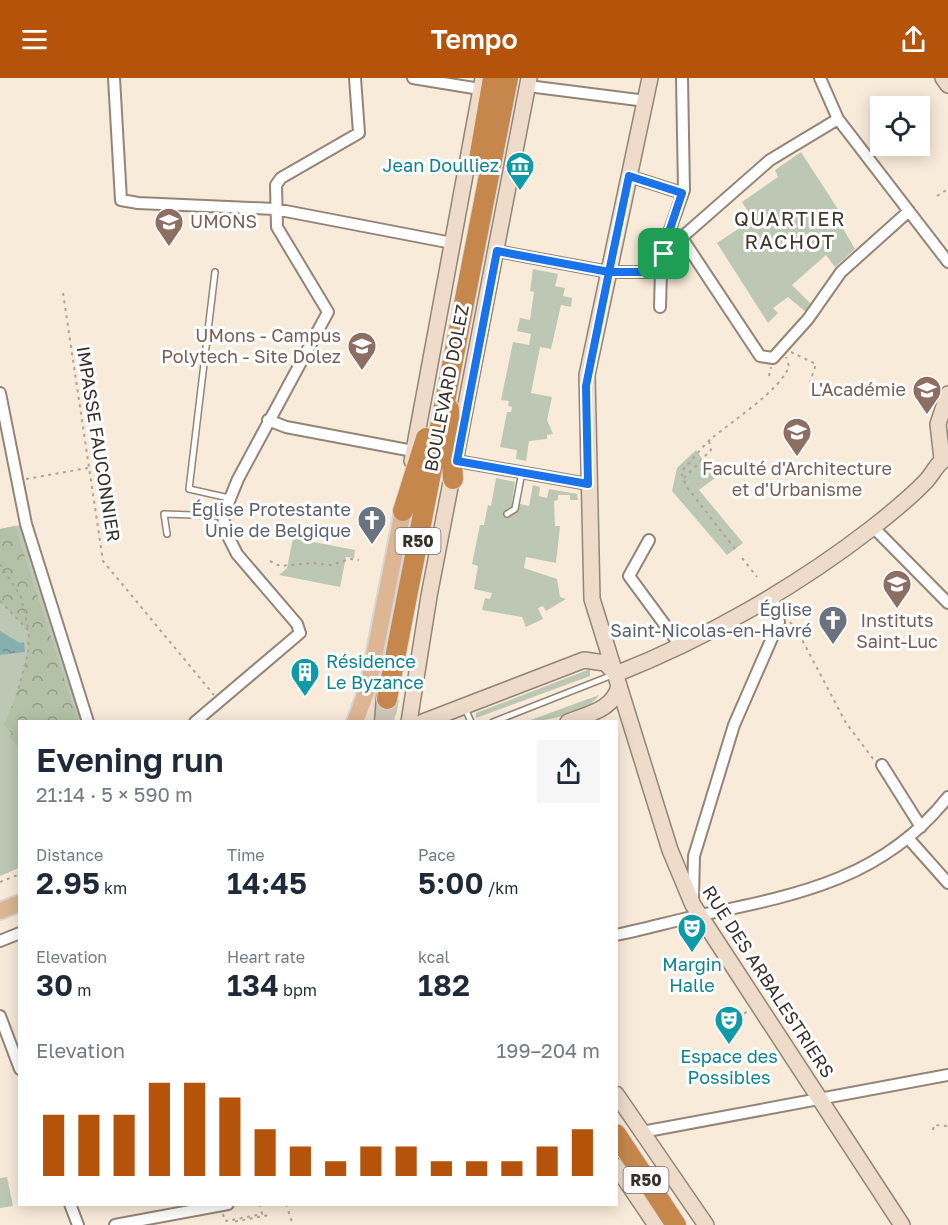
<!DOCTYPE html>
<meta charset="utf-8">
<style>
body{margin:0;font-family:"Golos Text",sans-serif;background:#f6f6f7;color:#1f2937;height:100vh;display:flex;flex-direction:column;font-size:22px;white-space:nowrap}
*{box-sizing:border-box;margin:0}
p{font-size:20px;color:#747a83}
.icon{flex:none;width:33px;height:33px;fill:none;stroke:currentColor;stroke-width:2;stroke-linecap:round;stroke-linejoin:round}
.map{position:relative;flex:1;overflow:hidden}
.drawer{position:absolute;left:18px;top:642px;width:600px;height:486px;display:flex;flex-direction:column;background:#fff;border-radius:0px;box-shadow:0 3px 15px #0003}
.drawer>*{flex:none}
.controls{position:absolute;left:870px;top:18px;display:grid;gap:12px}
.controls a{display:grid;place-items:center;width:60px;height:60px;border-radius:0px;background:#fff;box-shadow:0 3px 15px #0003;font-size:30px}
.pin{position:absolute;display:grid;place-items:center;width:51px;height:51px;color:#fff;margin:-26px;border-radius:12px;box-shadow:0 3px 9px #0006}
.round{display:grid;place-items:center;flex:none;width:63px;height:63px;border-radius:0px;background:#f6f6f7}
.head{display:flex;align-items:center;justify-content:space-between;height:102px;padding:0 18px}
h1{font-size:33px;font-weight:600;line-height:45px}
.figures{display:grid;grid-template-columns:repeat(3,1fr);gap:9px;height:102px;padding:6px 18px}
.figures div{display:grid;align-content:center}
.figures b{font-size:30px;font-weight:600}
.figures small{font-size:16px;font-weight:400}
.figures p{font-size:16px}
.chart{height:168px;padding:12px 18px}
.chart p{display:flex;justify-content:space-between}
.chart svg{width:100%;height:108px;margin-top:6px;stroke:#b45309;stroke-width:6}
header{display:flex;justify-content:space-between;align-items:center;height:78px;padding:0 18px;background:#b45309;color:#fff;font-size:27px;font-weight:600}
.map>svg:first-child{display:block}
.green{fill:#bcc8b3}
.forest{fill:url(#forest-crowns)}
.water{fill:url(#water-ripples)}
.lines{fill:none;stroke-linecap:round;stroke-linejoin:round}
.highway-tunnel{stroke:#d2c6b7;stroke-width:20;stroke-dasharray:20 10;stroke-linecap:butt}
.lane-casing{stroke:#938577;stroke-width:8}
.street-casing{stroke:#938577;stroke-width:14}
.secondary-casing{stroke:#938577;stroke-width:18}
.primary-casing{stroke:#d7d6d5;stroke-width:20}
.highway-casing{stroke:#d7d6d5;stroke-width:22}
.path{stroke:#afa497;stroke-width:2;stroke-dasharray:3 4.5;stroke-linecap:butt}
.lane{stroke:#fff;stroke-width:5}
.street{stroke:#fff;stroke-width:10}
.secondary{stroke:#eedbca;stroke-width:15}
.primary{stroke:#ddb794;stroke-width:16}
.highway{stroke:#c6874d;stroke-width:20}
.route-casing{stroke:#fff;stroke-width:12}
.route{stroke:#1a73e8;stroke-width:8}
.labels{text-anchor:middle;stroke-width:6;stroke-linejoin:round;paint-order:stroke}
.shield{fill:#fff;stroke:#736f6b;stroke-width:1.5}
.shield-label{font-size:16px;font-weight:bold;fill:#37312b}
.culture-label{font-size:18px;fill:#0d838f;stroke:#fff}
.education-label{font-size:18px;fill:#785e54;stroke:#fff;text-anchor:end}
.street-label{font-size:18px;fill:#37312b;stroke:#fff}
.worship-label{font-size:18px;fill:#5b616d;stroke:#fff;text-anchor:end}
.neighbourhood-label{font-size:20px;letter-spacing:1.5px;fill:#423629;stroke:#fff}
</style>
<header><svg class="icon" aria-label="menu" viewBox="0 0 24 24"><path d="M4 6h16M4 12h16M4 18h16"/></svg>Tempo<svg class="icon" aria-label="share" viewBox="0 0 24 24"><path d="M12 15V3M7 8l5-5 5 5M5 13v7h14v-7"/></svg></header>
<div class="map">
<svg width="948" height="1147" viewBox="0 0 948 1147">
<defs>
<pattern id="forest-crowns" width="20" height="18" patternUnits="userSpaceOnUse" patternTransform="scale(1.5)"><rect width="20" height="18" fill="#b3c2a7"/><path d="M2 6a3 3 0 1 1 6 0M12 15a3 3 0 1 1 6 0" fill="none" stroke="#929e88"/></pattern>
<pattern id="water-ripples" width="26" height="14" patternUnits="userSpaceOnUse" patternTransform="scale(1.5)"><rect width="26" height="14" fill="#88afaf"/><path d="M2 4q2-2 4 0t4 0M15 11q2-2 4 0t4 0" fill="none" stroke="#708f8f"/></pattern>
</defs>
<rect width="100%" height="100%" fill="#f9ebda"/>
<path class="green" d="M801,74l42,65 -5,3 17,29 -20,18 -9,-12 -34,30 20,20 -5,8 -19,-16 -15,11 5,5 -10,10 -51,-80 36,-24 -11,-17 36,-25 -3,-7z
M533,191l25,5 -3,12 10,2 -2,8 9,2 -1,9 -10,-2 -10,44 -11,-2 -9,46 21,4 -5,23 6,14 -6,1v4l-18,2 -3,20 -10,-2 1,-9 -17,-3 7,-35h4l1,-5 -4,-1 1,-5 -8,-1 12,-58 16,3 2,-11 -14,-3 3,-13 10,2 4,-28 -4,-1z
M696,372l19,28 -16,12 44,53 -16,12 -55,-64 5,-23z
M496,400l19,4 -3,20 17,4 4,-21 7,2 -1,9 8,2 2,-9 28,5 1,6h-8v-5h-12v5l-4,1 1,25h5l-4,37 -30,-6 -2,11 33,11 3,18 6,2 -20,12 -3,-5 -5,2 5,11 -17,8 -4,-10 -40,-7 3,-12 5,1 2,-6 -18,-4 4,-23 -6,-2 8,-39h4l4,-20 3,1z
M26,446l62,197 -68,1 -1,146 -19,8v-347z
M293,460l62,12 -1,8 -8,-1 -6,30 -61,-12 8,-7z
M590,591v7l-114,42v-5z
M599,617c-10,17 -52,27 -71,26z
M376,620l23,2 -3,15 -11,6 -14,1z
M7,1099l6,29 -13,2v-30z"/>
<path class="forest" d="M15,448l63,195 -58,1 -1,25 -10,-10 3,-4 -8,-8c13,-30 24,-60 25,-94l-29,-30v-72z"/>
<path class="water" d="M0,553l20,12 4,-1 1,10 -25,3z"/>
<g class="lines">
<path class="highway-tunnel" d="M384,644l3,-23"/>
<g class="lane-casing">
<path id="lane" d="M215,194l-26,217 40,9
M507,436l8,-5 7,-37
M167,456l-3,-20 59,2
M464,628l7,16
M493,644l122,-48"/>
</g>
<g class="street-casing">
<path id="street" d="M114,0l7,122 17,3 137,6 177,34
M413,0l67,11
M820,0l18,41 110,143
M528,8l118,15
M629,98l53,17
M682,160l78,118 13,2 35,-39 33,-47 68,-61
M497,173l112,21h46l6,-2 -1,37
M664,175l106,-93 68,-41
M664,176l3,-16 17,-48 -2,-112
M0,315l26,131 62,198
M268,342l18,7 127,24
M457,383l131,23
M873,449l75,76
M649,462l-20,36 50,68
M195,644l105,-89 -3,-9 -60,-70 -11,-22 -3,-16 15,-37 90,-167 -51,-85 -1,-42 5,-7 78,-45 -4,-55
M882,687l39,62
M908,760l40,45
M693,820l1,-42 40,-131 45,-103 -6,-25
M616,857c29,-6 57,-14 85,-20 96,-20 182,-36 247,-118
M0,863l20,-8
M0,938l20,53
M642,1054l306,-57
M70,1126l8,21
M115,1147l113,-21"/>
</g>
<g class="secondary-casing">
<path id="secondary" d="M650,0l-63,297 5,224 78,251 23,55 209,320
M943,0l5,7
M942,381l-4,-35 10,-30
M412,383l71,-383
M616,596c89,-35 180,-87 256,-146 18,-14 39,-31 55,-48 7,-8 11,-19 21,-22
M366,644l2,-26
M409,644l20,-126 100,-518
M423,644l161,-62 21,3 11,11
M568,644c20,-8 47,-13 51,-37
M616,1016l90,131
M616,1088l40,59"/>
</g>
<g class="primary-casing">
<path id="primary" d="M355,644l13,-35 35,-176
M0,833l20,-8"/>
</g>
<g class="highway-casing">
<path id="highway" d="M478,87l15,-87
M449,331l4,70
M403,433l23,-73
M387,621l121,-621
M616,1056l60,91"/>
</g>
<path class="path" d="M937,118l11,-7
M63,215l40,268 111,134
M791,274l25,12 -7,21
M769,298l2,-9
M684,400l27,-28 -2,-9
M26,401l62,-11
M735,471l-49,-63 -5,-14c10,-11 20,-24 31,-34 19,-16 70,-49 77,-72l-3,-9
M742,480l15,19
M270,483l10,5 32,-3 19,2 19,-6 9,1
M0,486l21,33 7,31
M0,523l29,30 -1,22 -12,45
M790,544l8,10 48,91 28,37
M0,804l20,-8
M719,952l29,-19
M933,1052l1,-5 14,1
M260,1126l2,10 -30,6 1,2 36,-7v-2
M286,1126l7,21
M223,1136l2,7 7,-1"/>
<use href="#lane" class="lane"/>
<use href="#street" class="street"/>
<use href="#secondary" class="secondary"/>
<use href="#primary" class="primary"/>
<use href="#highway" class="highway"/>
</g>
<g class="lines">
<g class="route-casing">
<path id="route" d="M664,176l-3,16 -6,2h-46l-23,114 2,98 -131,-23 40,-210 112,21 20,-96 53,17 -15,45 -3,16"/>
</g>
<use href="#route" class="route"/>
</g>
<defs>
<g id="museum-pin" transform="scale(1.5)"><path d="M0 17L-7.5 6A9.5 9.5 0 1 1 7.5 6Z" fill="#0f9aa8" stroke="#fff"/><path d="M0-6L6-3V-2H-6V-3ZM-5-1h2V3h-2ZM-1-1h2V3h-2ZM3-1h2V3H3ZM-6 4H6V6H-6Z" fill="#fff"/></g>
<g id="university-pin" transform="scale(1.5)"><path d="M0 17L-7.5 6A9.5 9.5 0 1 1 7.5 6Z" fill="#8d6e63" stroke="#fff"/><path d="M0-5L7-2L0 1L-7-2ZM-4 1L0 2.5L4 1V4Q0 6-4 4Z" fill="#fff"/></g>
<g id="school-pin" transform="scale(1.5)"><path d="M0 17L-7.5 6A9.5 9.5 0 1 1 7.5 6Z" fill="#8d6e63" stroke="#fff"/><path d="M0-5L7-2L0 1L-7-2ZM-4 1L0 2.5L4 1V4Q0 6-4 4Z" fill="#fff"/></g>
<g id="church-pin" transform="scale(1.5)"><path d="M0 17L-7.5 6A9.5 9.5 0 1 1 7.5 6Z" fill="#6b7280" stroke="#fff"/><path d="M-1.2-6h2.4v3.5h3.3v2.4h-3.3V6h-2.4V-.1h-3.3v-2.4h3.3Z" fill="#fff"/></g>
<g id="building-pin" transform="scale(1.5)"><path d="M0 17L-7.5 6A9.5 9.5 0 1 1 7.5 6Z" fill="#0f9aa8" stroke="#fff"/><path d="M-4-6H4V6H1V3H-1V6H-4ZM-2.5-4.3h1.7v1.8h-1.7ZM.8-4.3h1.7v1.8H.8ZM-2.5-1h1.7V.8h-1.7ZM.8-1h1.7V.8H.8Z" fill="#fff"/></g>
<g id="theatre-pin" transform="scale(1.5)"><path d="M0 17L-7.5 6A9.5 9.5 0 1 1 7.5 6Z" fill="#0f9aa8" stroke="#fff"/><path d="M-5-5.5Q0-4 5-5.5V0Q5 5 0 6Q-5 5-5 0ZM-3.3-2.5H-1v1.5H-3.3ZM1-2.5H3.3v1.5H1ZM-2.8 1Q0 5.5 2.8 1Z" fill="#fff"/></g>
</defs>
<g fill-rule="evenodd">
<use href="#museum-pin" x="520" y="88"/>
<use href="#university-pin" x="169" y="144"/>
<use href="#university-pin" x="362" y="268"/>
<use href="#school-pin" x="927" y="312"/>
<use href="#university-pin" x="797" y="354"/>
<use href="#church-pin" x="372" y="442"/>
<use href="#school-pin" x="897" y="506"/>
<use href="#church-pin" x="833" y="542"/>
<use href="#building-pin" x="305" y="594"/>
<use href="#theatre-pin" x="692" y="850"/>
<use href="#theatre-pin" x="729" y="942"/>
</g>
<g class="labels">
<g class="shield">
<rect x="395.5" y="450" width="45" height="26" rx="4.5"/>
<rect x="623.5" y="1089" width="45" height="26" rx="4.5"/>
</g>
<g class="shield-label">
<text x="418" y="469">R50</text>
<text x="646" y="1108">R50</text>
</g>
<g class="culture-label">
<text x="499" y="94" text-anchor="end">Jean Doulliez</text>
<text x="326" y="590" text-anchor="start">Résidence<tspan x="326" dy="21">Le Byzance</tspan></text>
<text x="692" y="893">Margin<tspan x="692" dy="21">Halle</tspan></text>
<text x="729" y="985">Espace des<tspan x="729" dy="21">Possibles</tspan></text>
</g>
<g class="education-label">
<text x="190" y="150" text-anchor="start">UMONS</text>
<text x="341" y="264">UMons - Campus<tspan x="341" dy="21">Polytech - Site Dolez</tspan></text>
<text x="906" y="318">L'Académie</text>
<text x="797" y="397" text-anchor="middle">Faculté d'Architecture<tspan x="797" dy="21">et d'Urbanisme</tspan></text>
<text x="897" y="549" text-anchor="middle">Instituts<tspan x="897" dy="21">Saint-Luc</tspan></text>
</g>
<g class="street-label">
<text transform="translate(447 310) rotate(-79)" y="6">BOULEVARD DOLEZ</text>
<text transform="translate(98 366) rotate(81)" y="6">IMPASSE FAUCONNIER</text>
<text transform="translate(768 904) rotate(57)" y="6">RUE DES ARBALESTRIERS</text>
</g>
<g class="worship-label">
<text x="351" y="438">Église Protestante<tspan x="351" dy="21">Unie de Belgique</tspan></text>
<text x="812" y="538">Église<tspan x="812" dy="21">Saint-Nicolas-en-Havré</tspan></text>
</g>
<g class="neighbourhood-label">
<text x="790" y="148">QUARTIER<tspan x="790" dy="23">RACHOT</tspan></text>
</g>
</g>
</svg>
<div class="controls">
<a><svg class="icon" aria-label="locate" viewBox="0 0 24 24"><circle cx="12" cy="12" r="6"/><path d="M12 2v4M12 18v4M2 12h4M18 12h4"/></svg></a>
</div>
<div class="pin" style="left:664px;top:176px;background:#1e9e55"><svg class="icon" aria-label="arrive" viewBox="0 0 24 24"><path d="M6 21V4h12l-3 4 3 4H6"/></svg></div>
<section class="drawer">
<div class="head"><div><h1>Evening run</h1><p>21:14 · 5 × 590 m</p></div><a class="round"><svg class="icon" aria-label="share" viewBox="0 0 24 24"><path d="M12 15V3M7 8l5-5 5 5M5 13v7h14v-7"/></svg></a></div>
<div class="figures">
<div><p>Distance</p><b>2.95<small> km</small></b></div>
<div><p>Time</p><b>14:45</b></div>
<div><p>Pace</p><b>5:00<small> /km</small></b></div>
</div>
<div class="figures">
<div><p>Elevation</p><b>30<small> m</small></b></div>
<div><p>Heart rate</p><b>134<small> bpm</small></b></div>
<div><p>kcal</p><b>182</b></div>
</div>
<div class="chart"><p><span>Elevation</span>199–204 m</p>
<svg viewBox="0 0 160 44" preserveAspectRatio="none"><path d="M5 44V19M15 44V19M25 44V19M35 44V6M45 44V6M55 44V12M65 44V25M75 44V32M85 44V38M95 44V32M105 44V32M115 44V38M125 44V38M135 44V38M145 44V32M155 44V25"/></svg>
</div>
</section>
</div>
